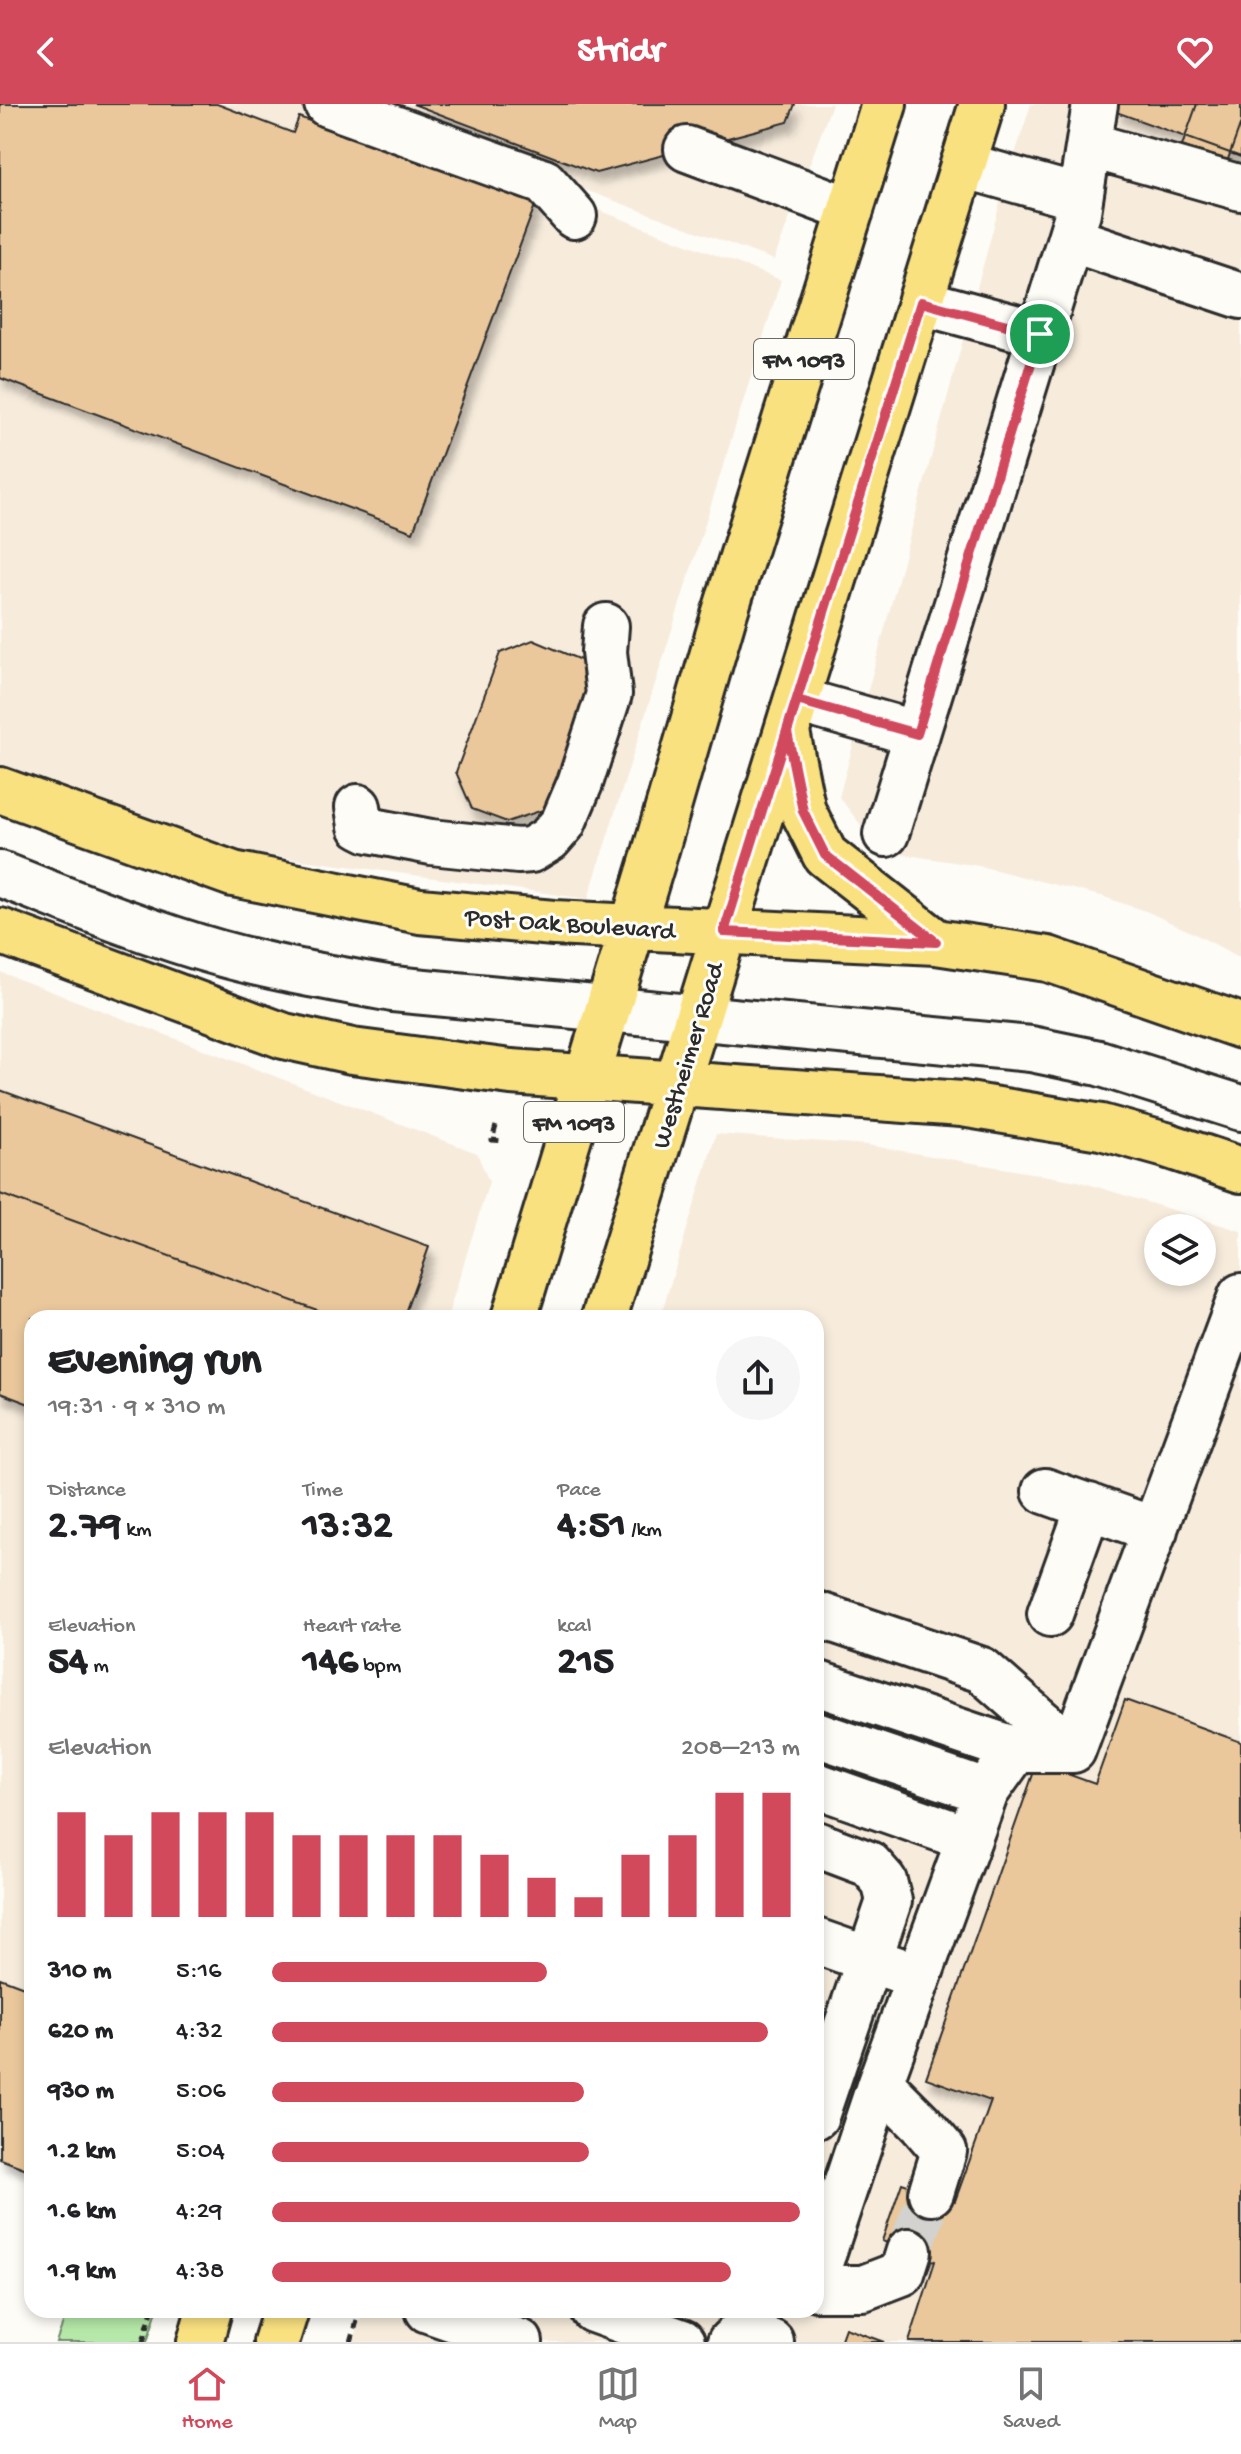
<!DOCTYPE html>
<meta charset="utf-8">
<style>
body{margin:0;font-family:"Gochi Hand",sans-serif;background:#f6f6f6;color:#202124;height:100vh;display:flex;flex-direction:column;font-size:30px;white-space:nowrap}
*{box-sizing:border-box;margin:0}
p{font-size:26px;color:#757577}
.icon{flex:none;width:44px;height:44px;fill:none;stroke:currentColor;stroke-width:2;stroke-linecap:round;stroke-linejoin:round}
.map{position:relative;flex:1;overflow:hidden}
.panel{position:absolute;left:24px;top:1206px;width:800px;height:1008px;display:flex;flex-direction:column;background:#fff;border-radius:24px;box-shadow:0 4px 12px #0003}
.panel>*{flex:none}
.buttons{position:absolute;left:1144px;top:1110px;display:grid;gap:16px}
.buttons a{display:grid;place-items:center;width:72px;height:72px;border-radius:50%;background:#fff;box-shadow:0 4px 12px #0003;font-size:40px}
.pin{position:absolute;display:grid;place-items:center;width:68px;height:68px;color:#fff;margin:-34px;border:4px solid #fff;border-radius:50%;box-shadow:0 2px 8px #0007}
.round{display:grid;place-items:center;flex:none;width:84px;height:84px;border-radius:42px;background:#f6f6f6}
.summary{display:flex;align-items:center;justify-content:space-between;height:136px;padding:0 24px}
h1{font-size:44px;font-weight:800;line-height:60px}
.metrics{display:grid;grid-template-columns:repeat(3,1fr);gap:12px;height:136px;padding:8px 24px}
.metrics div{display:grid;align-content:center}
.metrics b{font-size:40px;font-weight:800}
.metrics small{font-size:22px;font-weight:400}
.metrics p{font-size:22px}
.chart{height:224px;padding:16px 24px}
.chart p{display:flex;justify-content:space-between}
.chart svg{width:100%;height:144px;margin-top:8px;stroke:#d1495b;stroke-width:6}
ul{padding:0 24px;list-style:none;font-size:26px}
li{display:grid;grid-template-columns:128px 96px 1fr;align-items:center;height:60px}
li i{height:20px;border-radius:10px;background:#d1495b}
header{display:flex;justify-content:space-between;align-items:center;height:104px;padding:0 24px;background:#d1495b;color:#fff;font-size:36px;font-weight:800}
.dock{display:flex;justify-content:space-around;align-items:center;height:112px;border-top:2px solid #e0e0e0;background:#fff;font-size:22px;color:#757577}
.dock a{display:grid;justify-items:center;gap:4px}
.dock .on{color:#d1495b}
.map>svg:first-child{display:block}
.built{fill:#f7ecdc;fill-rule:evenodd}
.green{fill:#b6e9a9;stroke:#708a6a;stroke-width:2}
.building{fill:#eac89c;stroke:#2b2b2b;stroke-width:2;filter:url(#shadow)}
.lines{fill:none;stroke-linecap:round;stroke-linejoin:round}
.minor-tunnel{stroke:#d3d2ce;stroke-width:44;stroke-dasharray:44 22;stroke-linecap:butt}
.minor-casing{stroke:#2b2b2b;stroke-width:50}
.major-casing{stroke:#2b2b2b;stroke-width:50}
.path{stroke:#2b2b2b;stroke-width:5;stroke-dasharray:8 6;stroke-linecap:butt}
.minor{stroke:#fdfcf7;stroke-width:44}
.major{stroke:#fae180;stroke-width:44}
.route-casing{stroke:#fff;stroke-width:16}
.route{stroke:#d1495b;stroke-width:10}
.labels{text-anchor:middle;stroke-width:6;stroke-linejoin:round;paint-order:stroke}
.shield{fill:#fdfcf7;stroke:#6a6a68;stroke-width:2}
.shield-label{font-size:24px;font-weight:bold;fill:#2b2b2b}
.street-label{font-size:26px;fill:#2b2b2b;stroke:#fdfcf7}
</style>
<header><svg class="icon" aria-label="back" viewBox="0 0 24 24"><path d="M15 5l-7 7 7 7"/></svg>Stridr<svg class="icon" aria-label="heart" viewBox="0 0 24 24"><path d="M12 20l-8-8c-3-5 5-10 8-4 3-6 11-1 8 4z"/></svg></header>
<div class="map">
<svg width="1241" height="2238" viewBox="0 0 1241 2238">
<defs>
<filter id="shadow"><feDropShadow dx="5" dy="9" stdDeviation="4" flood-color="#0004"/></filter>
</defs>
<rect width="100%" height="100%" fill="#fdfcf7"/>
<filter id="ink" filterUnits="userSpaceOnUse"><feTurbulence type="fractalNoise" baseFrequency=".0125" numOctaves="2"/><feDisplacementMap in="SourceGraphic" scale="16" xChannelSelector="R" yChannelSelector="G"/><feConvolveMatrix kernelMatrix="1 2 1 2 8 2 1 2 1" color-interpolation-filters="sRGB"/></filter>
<g filter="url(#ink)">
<path class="built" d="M0,0h322l459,176 -193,619 -352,-48 -236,-83z
M353,0h479l-58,156z
M1031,0h210v854l-50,-26 -43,-20 -47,-16 -122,-30 -98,-15 -42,-54 164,-605z
M0,868l477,181 12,29 -42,136h-415v845l-32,-11z
M716,1030l151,11 211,36 163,50v1111h-887l9,-32h453v-992h-156zM1158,1124h44v44h-44z"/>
<path class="green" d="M68,2206h89l-10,32h-91z"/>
<path class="building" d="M0,0h217l76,29 6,-16 83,31 2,-5 153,57 -124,332 -413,-154z
M413,0h382l-7,18 -192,51z
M1119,0h122v53l-125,-45z
M1197,0h44v19l-14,39 -45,-16z
M533,536l50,21 12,38 -40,107 -48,16 -35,-13 -16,-37 44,-119z
M0,986l429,157 -26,71h-64l-339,-124z
M0,1090l339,124h-307v87l-32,-12z
M1125,1596l116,42v600h-332l26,-81 -53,-20 20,-58 53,18 36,-100 -65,-23 111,-315 58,21z
M0,1874l32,12v181l-32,-12z
M816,1910l12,3 -12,32z
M845,2224l39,14h-44z
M845,2224l39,14h-44z"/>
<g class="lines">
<path class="minor-tunnel" d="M909,2147l22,-58"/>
<g class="minor-casing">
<path id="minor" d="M327,0l217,78 30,34
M1089,41l152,43
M687,45l164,61
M963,61l117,33
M1070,135l171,57
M921,198l119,32
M797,596l120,34
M358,703l3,19 8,4 62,12 87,9 13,-1 18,-11 14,-16 17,-40 29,-89 -5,-42 2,-26
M886,730l192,-622 17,-108
M0,770c72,28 144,58 219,79 57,16 116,26 174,36l638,60 68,14 142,45
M1045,1387l110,39
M816,1510l166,56 91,80
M1050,1510l39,-108
M816,1579l200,67h57l168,-454
M816,1630l170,58
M816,1681l153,54
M816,1740l53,20 15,17 5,20 -73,215
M816,1837l80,28
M880,1979l41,41 23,27 -13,42
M816,2171l64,-192 106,-291 30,-42
M816,2184h47l39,-15 7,-22
M428,2206l92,32
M593,2206l89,32
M730,2238l11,-10 30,10"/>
</g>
<g class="major-casing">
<path id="major" d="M788,633l15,74 22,44 111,87
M0,686l233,84 187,37 134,12 382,19 112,17 193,67
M0,827l284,105 68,15 159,21 451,32 139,23 65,18 75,25
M514,1214l139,-458 71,-245 160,-511
M604,1214l378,-1214
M200,2238l9,-32
M276,2238l10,-32"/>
</g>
<path class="path" d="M496,1022l-4,14 12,1
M143,2238l9,-32
M351,2238l6,-21"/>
<use href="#minor" class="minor"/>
<use href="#major" class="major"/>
</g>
</g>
<g class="lines" filter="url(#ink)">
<g class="route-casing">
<path id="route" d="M1040,230l-119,-32 -197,630 212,10 -111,-87 -22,-44 -16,-79 10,-32 120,34 123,-400"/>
</g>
<use href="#route" class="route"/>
</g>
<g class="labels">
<g class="shield">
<rect x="754" y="235" width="100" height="40" rx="6"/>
<rect x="524" y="998" width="100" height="40" rx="6"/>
</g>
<g class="shield-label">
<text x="804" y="263">FM 1093</text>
<text x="574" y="1026">FM 1093</text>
</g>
<g class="street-label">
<text transform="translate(570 818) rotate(4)" y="9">Post Oak Boulevard</text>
<text transform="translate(686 951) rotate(-73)" y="9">Westheimer Road</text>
</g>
</g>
</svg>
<div class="buttons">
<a><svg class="icon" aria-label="layers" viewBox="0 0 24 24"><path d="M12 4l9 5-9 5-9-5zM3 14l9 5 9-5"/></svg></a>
</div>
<div class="pin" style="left:1040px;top:230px;background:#1e9e55"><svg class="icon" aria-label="arrive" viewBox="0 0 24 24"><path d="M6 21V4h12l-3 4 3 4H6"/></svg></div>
<section class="panel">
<div class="summary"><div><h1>Evening run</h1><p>19:31 · 9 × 310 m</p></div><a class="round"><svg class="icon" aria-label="share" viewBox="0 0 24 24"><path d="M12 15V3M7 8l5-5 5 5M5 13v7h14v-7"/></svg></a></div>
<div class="metrics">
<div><p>Distance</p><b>2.79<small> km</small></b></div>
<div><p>Time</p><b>13:32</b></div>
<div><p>Pace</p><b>4:51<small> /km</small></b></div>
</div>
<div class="metrics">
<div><p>Elevation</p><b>54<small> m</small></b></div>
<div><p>Heart rate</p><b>146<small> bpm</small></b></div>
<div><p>kcal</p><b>215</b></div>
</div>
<div class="chart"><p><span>Elevation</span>208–213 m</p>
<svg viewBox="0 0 160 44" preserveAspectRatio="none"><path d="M5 44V12M15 44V19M25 44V12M35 44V12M45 44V12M55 44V19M65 44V19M75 44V19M85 44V19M95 44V25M105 44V32M115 44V38M125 44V25M135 44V19M145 44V6M155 44V6"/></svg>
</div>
<ul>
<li><b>310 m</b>5:16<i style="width:52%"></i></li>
<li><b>620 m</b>4:32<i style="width:94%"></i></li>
<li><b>930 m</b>5:06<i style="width:59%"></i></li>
<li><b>1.2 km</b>5:04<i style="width:60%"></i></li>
<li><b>1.6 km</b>4:29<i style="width:100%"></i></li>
<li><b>1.9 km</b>4:38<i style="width:87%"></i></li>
</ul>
</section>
</div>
<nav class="dock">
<a class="on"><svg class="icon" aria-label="home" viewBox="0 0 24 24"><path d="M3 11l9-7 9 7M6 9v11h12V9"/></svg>Home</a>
<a><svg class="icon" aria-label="map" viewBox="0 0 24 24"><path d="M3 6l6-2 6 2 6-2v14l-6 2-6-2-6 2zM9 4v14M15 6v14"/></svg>Map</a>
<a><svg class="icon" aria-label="saved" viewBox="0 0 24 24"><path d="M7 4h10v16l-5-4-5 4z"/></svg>Saved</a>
</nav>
